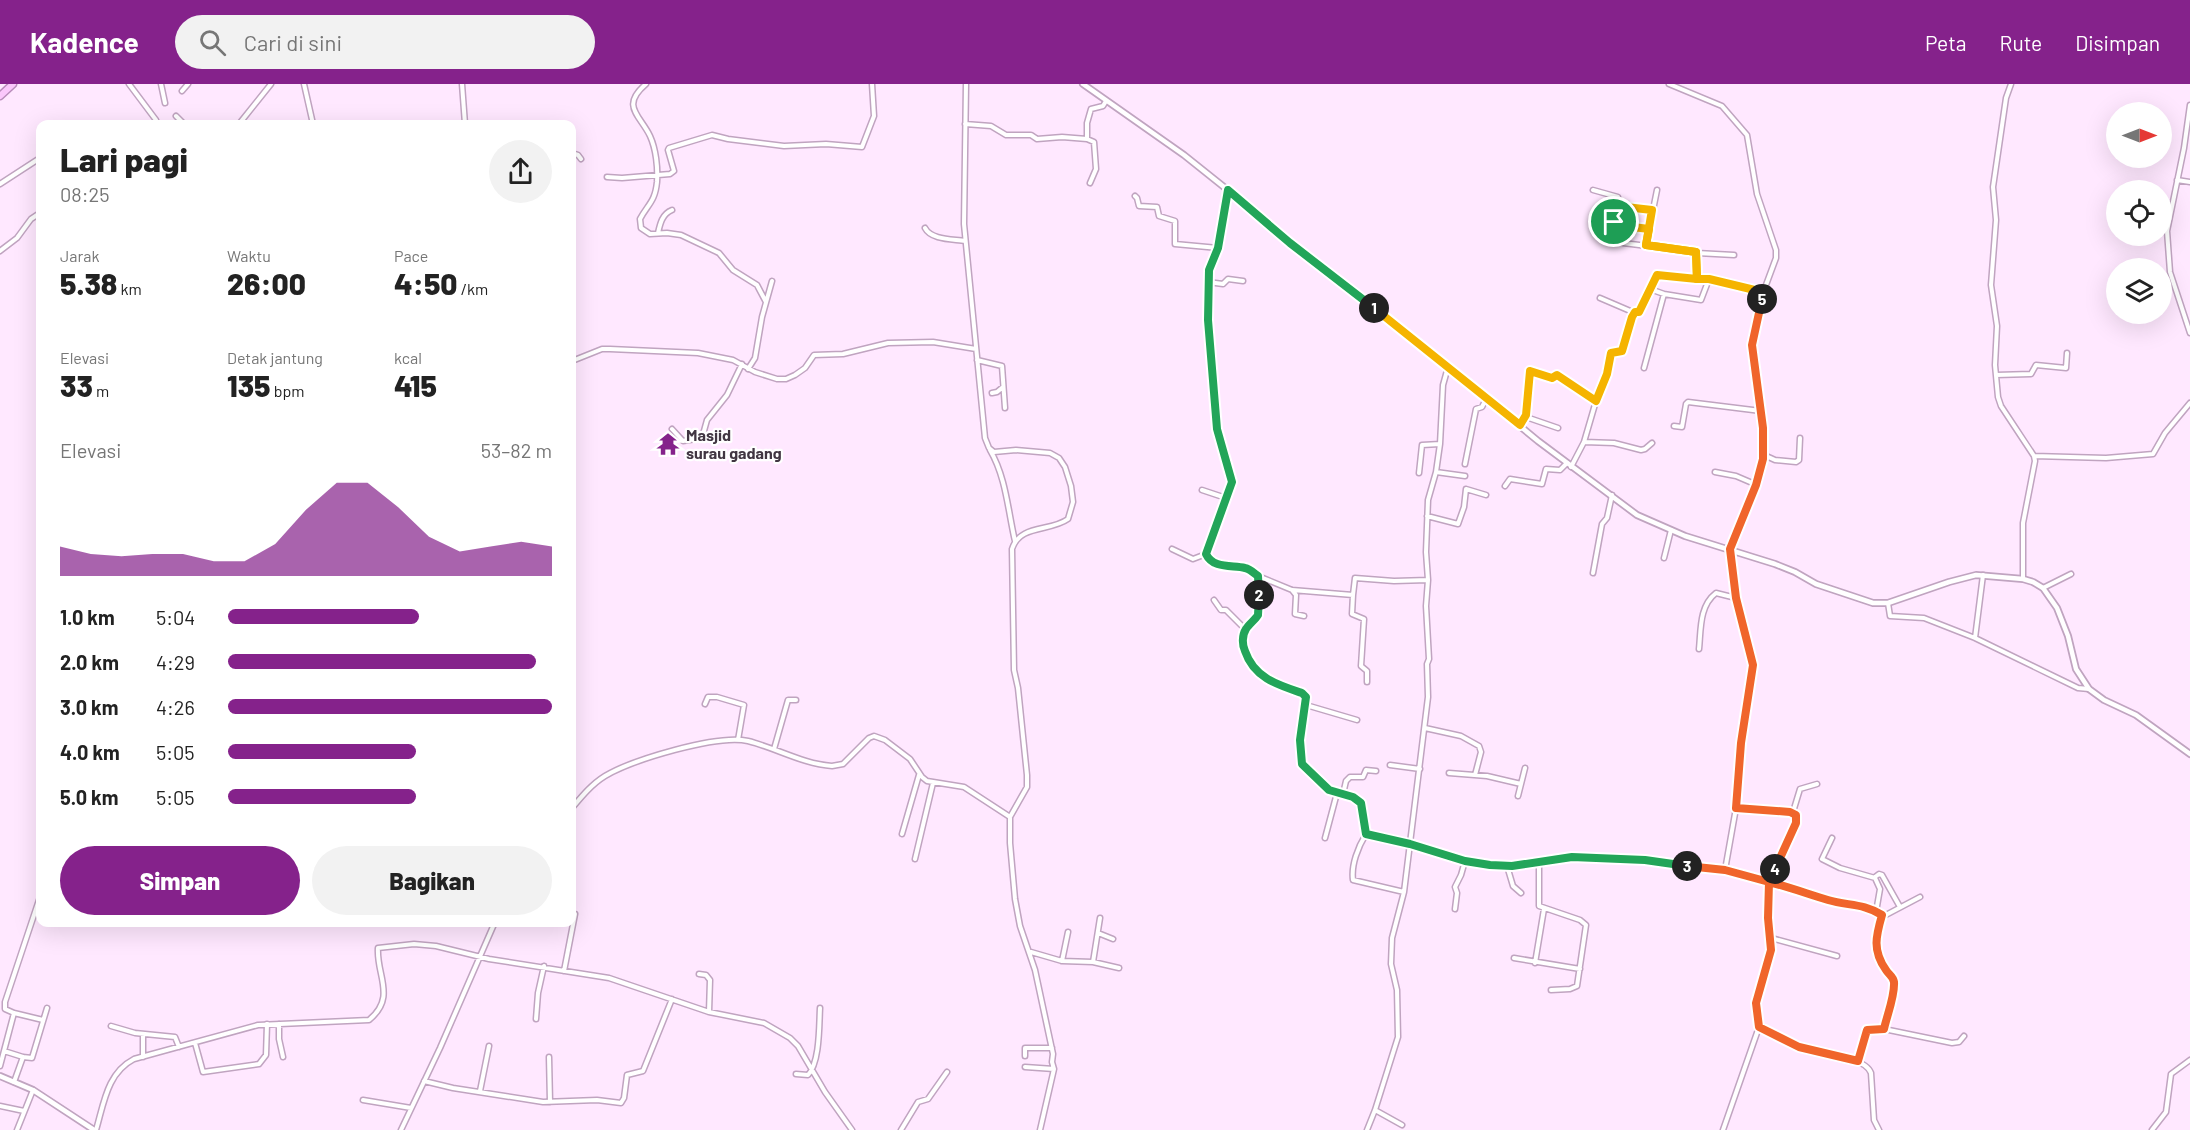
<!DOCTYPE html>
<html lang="id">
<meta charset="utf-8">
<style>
body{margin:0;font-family:Barlow,sans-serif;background:#f2f2f2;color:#222;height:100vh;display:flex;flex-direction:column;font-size:22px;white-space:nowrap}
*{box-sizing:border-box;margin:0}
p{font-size:20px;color:#767676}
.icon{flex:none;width:33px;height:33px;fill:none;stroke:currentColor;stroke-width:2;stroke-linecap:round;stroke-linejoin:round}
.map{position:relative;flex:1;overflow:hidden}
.side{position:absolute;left:36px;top:36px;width:540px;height:807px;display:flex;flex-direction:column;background:#fff;border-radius:12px;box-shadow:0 6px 24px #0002}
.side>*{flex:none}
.needle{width:39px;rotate:90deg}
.tools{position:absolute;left:2106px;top:18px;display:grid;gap:12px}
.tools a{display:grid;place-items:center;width:66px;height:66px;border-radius:50%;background:#fff;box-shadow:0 6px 24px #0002;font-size:30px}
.pin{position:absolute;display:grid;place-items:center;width:51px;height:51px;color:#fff;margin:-26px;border:3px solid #fff;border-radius:50%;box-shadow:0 2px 6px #0007}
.km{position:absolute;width:30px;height:30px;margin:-15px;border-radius:50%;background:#222;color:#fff;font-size:16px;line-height:30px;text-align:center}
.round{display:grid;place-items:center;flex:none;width:63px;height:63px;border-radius:32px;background:#f2f2f2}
.head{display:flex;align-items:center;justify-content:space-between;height:102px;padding:0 24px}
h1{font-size:33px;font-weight:800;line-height:45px}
.figures{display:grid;grid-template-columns:repeat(3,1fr);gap:9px;height:102px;padding:6px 24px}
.figures div{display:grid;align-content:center}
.figures b{font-size:30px;font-weight:800}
.figures small{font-size:16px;font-weight:400}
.figures p{font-size:16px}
.chart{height:168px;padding:12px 24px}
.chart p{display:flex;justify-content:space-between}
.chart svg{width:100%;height:108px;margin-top:6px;fill:#85228b;opacity:.7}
.cta{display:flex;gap:12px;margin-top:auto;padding:12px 24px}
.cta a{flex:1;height:69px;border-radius:36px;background:#85228b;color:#fff;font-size:24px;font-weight:800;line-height:69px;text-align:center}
.cta a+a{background:#f2f2f2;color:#222}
ul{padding:0 24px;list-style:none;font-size:20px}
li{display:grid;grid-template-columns:96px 72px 1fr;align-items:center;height:45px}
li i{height:15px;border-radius:8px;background:#85228b}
header{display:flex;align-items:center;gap:36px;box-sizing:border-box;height:84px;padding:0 30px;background:#85228b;color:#fff}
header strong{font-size:28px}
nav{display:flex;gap:33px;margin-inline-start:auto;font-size:21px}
.search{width:420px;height:54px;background:#f2f2f2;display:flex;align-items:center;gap:15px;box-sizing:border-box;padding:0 21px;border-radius:33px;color:#767676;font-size:22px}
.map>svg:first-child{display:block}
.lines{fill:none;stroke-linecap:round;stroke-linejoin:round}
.minor-casing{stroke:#c0a4c0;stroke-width:7}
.tertiary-casing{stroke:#c0a4c0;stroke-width:8}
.trunk-casing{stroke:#b88bba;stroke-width:9}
.minor{stroke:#fff;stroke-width:4}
.tertiary{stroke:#fff;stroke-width:4.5}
.trunk{stroke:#fac7fb;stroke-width:6}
.split-1-casing{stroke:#fff;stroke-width:12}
.split-2-casing{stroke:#fff;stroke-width:12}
.split-3-casing{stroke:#fff;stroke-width:12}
.split-4-casing{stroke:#fff;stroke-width:12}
.split-5-casing{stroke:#fff;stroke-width:12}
.split-6-casing{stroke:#fff;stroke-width:12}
.split-1{stroke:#f5b400;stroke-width:8}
.split-2{stroke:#22a559;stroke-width:8}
.split-3{stroke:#22a559;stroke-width:8}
.split-4{stroke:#f0652b;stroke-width:8}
.split-5{stroke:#f0652b;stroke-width:8}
.split-6{stroke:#f5b400;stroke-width:8}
.labels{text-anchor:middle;stroke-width:4.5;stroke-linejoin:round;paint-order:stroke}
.poi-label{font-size:16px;font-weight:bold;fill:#413642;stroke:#fff;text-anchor:start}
</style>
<header>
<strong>Kadence</strong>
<div class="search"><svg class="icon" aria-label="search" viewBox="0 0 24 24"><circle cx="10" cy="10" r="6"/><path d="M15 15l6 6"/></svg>Cari di sini</div>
<nav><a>Peta</a><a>Rute</a><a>Disimpan</a></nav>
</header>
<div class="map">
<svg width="2190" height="1046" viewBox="0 0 2190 1046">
<rect width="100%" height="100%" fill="#ffe8ff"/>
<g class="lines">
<g class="minor-casing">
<path id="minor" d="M129,0l27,36
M161,0l4,19
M304,0l9,40
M462,0l3,40
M646,0c-26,22 -6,31 4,52 6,13 8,32 7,46 -2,20 -9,22 -17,37l1,9 9,6 17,-1 14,2 38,18 14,17 24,15 9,17
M966,0l-2,140 21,214 4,10 5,4 22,-2 34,3 9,5 6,9 6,19 2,16 -5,17c-18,13 -48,5 -56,30l2,121 4,18 9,87v12l-17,30v26l5,56 5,27 15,44 18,84 -1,8 2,7 -14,61
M1669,0l53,22 25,29 10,59 19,56v8l-13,35 -11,48 11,87v31l-6,26 -27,64 6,49 17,71 -12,74 -5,65 -11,62
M2011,0l-5,14 -13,89 3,33 -5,65 6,41 -2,39 3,32 3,9 33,50 1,5 -12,62v56
M182,7l6,-7
M2190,21l-6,43 -17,83 3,41 20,61
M176,32l8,8
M239,40l32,-40
M965,40l26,2 15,9h25l6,4 25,-2 25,2 7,3 2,27 -6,14
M1087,55v-16l4,-14 12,-3 3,-5
M572,69l6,2 3,4
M607,93l15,1 48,-4 4,-3 -6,-21 1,-2 43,-13 16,4 56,7 42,-2 36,3 12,-31 -2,-32
M2177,96l13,2
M0,100l40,-26
M1228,106l-11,61 -8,19 -1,50 9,109 15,53 -26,72 1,4 18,9 22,1 11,8 34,14 61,5 2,-17 39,3 34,-1
M1593,106l25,7 -2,28 33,4
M1135,112l2,2 2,8 18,1 2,9 16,5v23l43,4
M1617,122l35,4
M925,144c6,12 28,11 40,13
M658,149c2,-9 4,-19 14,-23
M1623,159l73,9 1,27
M1646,161l11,-55
M0,167l17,-13 14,-19 9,-6
M1697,169l37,2
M1208,198l15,2 5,-5 15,2
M1650,205l14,5 37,6 8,-21
M1600,214l35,15
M977,276l25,6 3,42
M572,277l30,-12h8l88,4 35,7 22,12 22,7h9l9,-4 10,-7 9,-13 29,-1 45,-11 45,-1 43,7
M1644,284l20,-74
M748,285l7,-11 7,-41 10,-36
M1996,291l35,-1 5,-9 30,3 1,-15
M992,309l5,-1 6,-5
M1526,333l32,11
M1520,341l6,-10 4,-44 22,7 6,-3 38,26
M1674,342l8,1 4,-23 2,-2 73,9
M672,345l11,12 19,-3 5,-18 20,-25 15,-31
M1584,358l30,1 27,7 4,-1 7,-6
M990,366c16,27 18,61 25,91
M1764,371l11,5 21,2 3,-2 1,-22
M2034,372l72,2 47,-4 12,-21 25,-30
M1465,380l11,-55 6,-2 4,-8
M1571,383l13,-25 12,-41 11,-27 4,-21 11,-2 10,-34 3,-4 5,-3 17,-35 52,4 54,14
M1436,388l29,4
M1715,388l21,4 21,9
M1419,389l3,-28 18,-1
M1505,402l5,-7 32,5 4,-15 14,1 7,-7
M1202,406l24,8
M1427,432l31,8 6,-17 2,-18 20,6
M1172,465l21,10 13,-5
M1664,474l7,-28
M1593,489l9,-49 5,-6 5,-23
M1258,492v39c-3,5 -9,8 -12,14 -4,6 -4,16 -1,22 9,27 33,34 57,42l4,4 -6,43 3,23 26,27 24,7 8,6 5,31c14,5 30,6 44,10 35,9 66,23 102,22 22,-1 42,-10 63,-9 66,1 131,8 194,25l-1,36 3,32 -15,50 3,27c14,7 28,16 43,21 17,5 63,8 69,25l3,47 5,10
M2043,504l28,-14
M1292,506l4,5 -1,19 9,2
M1353,511l-1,19 12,5 -3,47 6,5v11
M1214,516l7,10h5l19,19
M1888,519l2,13 34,2 51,20 103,50 11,1
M1975,554l8,-63
M1699,565c2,-19 0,-43 17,-56l20,5
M705,620l3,-7h9l27,8 -6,35
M1306,621l51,15
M1425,644l36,8 18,10 2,6 -6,23
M774,665l14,-49h8
M1390,681l30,4
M1449,689l38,3 34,8
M1343,710l3,-13 4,-4h13l3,-7 10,1
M1518,712l7,-28
M572,724c10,-12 20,-24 33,-32 27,-16 112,-42 143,-35 28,7 55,23 84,25l11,-2 26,-26 5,-2 11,4 25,19 12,18 5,4 37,6 46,30
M1736,724l54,4 6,3v8l-27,59c20,5 39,12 59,18 20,6 35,3 54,15 -6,21 -10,35 4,55 3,5 7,6 7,12 2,14 -6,33 -9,47l-17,1 -9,31
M1793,728l7,-23 17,-5
M902,750l17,-59
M1366,750c-8,13 -15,31 -13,46l51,12
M1325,754l12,-45
M1832,754l-10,21 18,9 35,10 5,11 -4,23
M915,775l18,-76
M1539,779v43l41,14 6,5 -9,61 -7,3 -19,1
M1507,782l6,20 8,7
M1875,793l4,-3 3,1 18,32
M1455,825l2,-16 -2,-6 6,-12 4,-14
M1882,833l38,-20
M1098,849l15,6
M1771,854l66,18
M1031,868l31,9 31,1 26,6
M1514,874l66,11
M1062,877l6,-29
M1093,878l7,-44
M1535,879l9,-54
M564,887l11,-57
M699,890l7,1 4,5 -1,32
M14,929l29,7
M536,935l2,-26 6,-27
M279,940v15l4,18
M111,942l24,7 40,4 4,10
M1884,945l68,14 7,-1 5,-6
M143,950v23
M195,959l8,29 56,-8 7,-9 1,-31
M4,967l19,6 9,1 15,-50
M1025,972v-8h27
M549,973l1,45
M0,982l14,-53 -9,-4v-7l35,-105
M1025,983l29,2
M796,990l12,1c12,-13 11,-49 12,-67
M424,997l29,7 90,14 54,-2 24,3 3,-5 3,-23 16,-4 29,-72
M14,998l9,-25
M480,1007l9,-45
M363,1016l48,8
M0,1022l24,5
M1375,1026l27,15
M17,1046l16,-40
M96,1046c8,-27 11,-57 38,-71l124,-34 111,-5c28,-23 7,-45 9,-72l36,-4 22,2 53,13 120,19 100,34 55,11 26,15 8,8 27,46 27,38
M401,1046l39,-82 55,-126
M901,1046l17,-28 10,-3 19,-27
M1367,1046l8,-20 23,-73 -1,-47 -6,-26 1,-26 12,-46 24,-195 -1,-33 2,-5 -3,-53 2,-26 -2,-28 2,-52 8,-28 4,-28 3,-59 5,-18
M1723,1046l36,-103
M2152,1046l14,-18 5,-38 19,-14"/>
</g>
<g class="tertiary-casing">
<path id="tertiary" d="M1083,0l101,71 65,52 41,36 158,124 90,74 99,74 48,21 90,28 20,8 21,12 57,19h15l61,-21 27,-7 47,4 10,3 10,6 14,20 11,28 8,33 13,20 15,11 32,15 54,39
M0,992l33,14 61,40"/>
</g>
<g class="trunk-casing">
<path id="trunk" d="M0,12l13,-12"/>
</g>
<use href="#minor" class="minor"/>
<use href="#tertiary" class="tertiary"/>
<use href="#trunk" class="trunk"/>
</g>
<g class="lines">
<g class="split-1-casing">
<path id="split-1" d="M1374,224l146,117 6,-10 4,-44 22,7 5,-3 39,26 11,-27 4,-21 11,-2 10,-34 3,-5h4l18,-37 40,4 -1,-27 -50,-7 3,-16 -33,-4 -2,-3"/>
</g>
<g class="split-2-casing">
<path id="split-2" d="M1259,511l-1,-19c-4,-3 -8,-7 -13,-8 -13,-3 -32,1 -39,-14l26,-72 -15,-53 -9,-109 1,-50 9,-22 10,-58 62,53 84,65"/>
</g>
<g class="split-3-casing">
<path id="split-3" d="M1259,511l-1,20c-3,5 -9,9 -12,14 -4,6 -4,16 -1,22 9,27 33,34 57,42l4,4 -6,43 2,24 27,26 24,7 8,6 5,31 44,10 55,17 25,4 22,1 60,-9 73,3 42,6"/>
</g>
<g class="split-4-casing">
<path id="split-4" d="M1687,782l38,4 44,12 -1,36 3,32 -15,53 3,24 40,20 59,14 9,-31 17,-1c3,-14 11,-33 10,-47 -1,-6 -5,-7 -8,-12 -14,-20 -10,-34 -4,-55 -19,-12 -34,-9 -54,-15 -20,-6 -39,-13 -59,-18l6,-13"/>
</g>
<g class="split-5-casing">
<path id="split-5" d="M1762,215l-10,46 11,83v31l-7,26 -26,64 6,49 17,67 -12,78 -5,65 54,4 6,3v8l-21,46"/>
</g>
<g class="split-6-casing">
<path id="split-6" d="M1614,138l3,-16 35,4 -6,35 50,7 1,27h12l54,13 -1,7"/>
</g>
<use href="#split-1" class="split-1"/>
<use href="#split-2" class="split-2"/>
<use href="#split-3" class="split-3"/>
<use href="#split-4" class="split-4"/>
<use href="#split-5" class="split-5"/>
<use href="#split-6" class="split-6"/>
</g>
<defs>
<g id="temple-bare" transform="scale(1.8)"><path d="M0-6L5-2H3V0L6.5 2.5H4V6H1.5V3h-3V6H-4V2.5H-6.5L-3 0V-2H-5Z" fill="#85228b" stroke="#fff" stroke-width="2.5" paint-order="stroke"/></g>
</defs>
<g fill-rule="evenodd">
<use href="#temple-bare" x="668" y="360"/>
</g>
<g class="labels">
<g class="poi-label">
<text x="686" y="357">Masjid<tspan x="686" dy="18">surau gadang</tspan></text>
</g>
</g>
</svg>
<div class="tools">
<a><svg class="needle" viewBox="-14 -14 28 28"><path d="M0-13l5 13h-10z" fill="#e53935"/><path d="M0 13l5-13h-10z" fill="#767676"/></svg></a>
<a><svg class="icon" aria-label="locate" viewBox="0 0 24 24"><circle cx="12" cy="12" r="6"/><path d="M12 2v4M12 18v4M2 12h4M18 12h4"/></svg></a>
<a><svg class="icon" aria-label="layers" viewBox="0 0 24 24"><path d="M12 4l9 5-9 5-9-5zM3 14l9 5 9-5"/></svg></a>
</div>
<div class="pin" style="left:1614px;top:138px;background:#1e9e55"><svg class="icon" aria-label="arrive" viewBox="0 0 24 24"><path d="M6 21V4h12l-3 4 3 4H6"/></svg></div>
<b class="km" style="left:1374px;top:224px">1</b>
<b class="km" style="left:1259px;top:511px">2</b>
<b class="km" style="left:1687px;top:782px">3</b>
<b class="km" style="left:1775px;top:785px">4</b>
<b class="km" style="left:1762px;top:215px">5</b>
<section class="side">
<div class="head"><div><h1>Lari pagi</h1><p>08:25</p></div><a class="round"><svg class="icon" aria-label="share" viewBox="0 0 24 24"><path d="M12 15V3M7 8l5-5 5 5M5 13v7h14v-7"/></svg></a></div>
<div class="figures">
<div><p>Jarak</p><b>5.38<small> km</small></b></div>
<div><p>Waktu</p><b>26:00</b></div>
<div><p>Pace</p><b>4:50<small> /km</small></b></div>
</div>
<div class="figures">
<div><p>Elevasi</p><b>33<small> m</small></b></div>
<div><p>Detak jantung</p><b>135<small> bpm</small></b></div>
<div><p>kcal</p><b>415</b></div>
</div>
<div class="chart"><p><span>Elevasi</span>53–82 m</p>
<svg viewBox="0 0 160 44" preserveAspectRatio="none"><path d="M0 44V32L10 35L20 36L30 35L40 35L50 38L60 38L70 31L80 17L90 6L100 6L110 16L120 28L130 34L140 32L150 30L160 32V44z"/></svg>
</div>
<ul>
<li><b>1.0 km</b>5:04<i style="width:59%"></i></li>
<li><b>2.0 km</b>4:29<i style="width:95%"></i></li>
<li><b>3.0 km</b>4:26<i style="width:100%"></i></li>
<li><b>4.0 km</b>5:05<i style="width:58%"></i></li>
<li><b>5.0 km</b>5:05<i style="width:58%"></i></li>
</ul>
<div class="cta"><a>Simpan</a><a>Bagikan</a></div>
</section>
</div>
